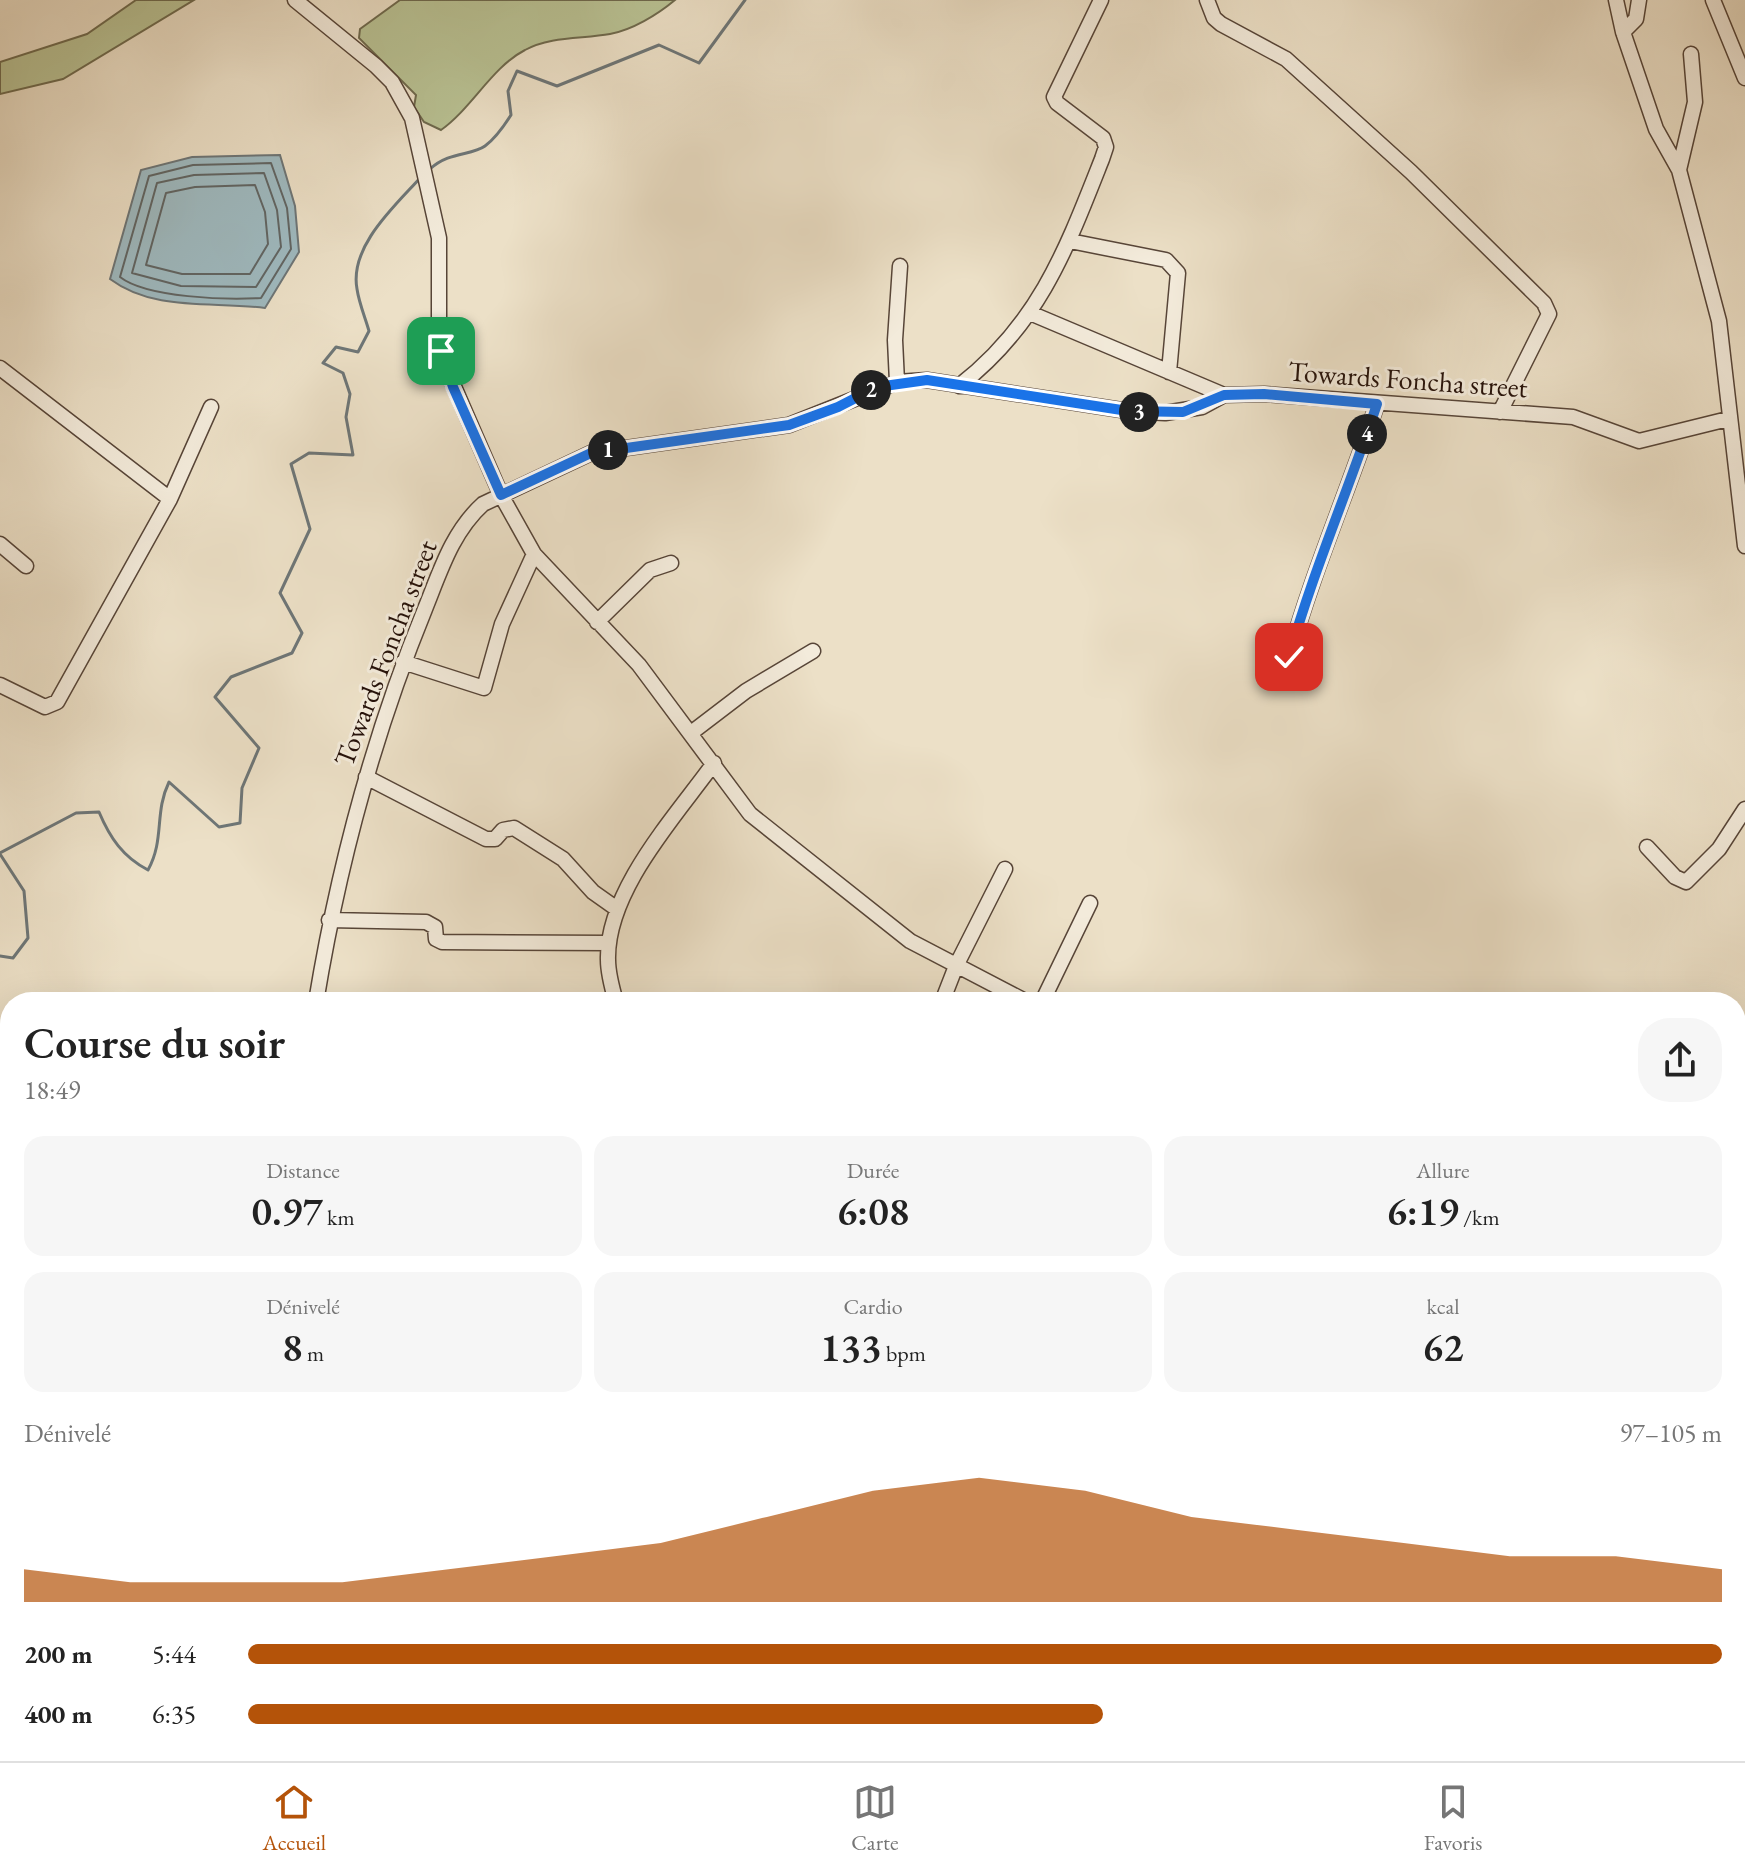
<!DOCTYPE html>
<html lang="fr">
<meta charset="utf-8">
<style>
body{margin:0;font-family:"EB Garamond",serif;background:#f6f6f6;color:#222;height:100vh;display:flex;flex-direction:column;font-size:30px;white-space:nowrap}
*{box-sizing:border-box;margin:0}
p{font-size:26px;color:#767676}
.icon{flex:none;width:44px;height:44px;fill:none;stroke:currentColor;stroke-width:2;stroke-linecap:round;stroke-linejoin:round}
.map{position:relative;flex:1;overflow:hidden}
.details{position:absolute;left:0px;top:992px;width:1746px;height:770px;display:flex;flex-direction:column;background:#fff;border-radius:32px 32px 0 0;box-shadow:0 8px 32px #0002}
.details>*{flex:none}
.pin{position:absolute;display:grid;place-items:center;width:68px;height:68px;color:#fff;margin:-34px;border-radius:16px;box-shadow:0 4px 12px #0006}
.km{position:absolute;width:40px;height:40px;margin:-20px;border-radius:50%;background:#222;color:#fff;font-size:22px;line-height:40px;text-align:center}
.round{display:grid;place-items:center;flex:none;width:84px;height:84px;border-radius:32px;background:#f6f6f6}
.summary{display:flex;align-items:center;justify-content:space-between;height:136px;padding:0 24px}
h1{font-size:44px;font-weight:600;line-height:60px}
.stats{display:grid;grid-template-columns:repeat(3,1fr);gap:12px;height:136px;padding:8px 24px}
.stats div{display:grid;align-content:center;border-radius:20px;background:#f6f6f6;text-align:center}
.stats b{font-size:40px;font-weight:600}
.stats small{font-size:22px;font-weight:400}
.stats p{font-size:22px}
.chart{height:224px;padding:16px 24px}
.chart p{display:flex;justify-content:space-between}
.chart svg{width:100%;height:144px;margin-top:8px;fill:#b45309;opacity:.7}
ul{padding:0 24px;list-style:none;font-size:26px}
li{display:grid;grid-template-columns:128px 96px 1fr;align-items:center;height:60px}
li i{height:20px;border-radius:10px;background:#b45309}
.menu{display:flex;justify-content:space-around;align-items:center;height:112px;border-top:2px solid #e0e0e0;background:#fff;font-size:22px;color:#767676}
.menu a{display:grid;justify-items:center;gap:4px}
.menu .selected{color:#b45309}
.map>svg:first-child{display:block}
.green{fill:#b9c294;stroke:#6f6a4e;stroke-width:2}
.water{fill:#9fbac0;stroke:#6e7677;stroke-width:2}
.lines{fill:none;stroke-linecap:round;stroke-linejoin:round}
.shore{stroke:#626664;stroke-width:2}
.stream{stroke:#6e7677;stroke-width:3}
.minor-casing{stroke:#574538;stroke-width:17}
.minor{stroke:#f3ebdb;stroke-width:14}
.route-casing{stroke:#fff;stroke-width:16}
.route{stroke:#1a73e8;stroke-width:10}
.labels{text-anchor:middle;stroke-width:6;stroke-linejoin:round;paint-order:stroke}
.street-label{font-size:28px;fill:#251109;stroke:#f3ebdb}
</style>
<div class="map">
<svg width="1745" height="1761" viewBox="0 0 1745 1761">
<rect width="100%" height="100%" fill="#ece0c7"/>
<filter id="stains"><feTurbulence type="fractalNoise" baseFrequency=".0025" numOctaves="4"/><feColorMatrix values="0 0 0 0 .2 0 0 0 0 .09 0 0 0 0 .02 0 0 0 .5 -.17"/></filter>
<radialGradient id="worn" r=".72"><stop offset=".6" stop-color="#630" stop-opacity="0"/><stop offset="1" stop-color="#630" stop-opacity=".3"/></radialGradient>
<path class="green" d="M136,0h58l-131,79 -63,15v-32l87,-28z
M400,0h275c-18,15 -43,30 -65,34 -28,5 -60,2 -85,16 -33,17 -53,58 -84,80l-17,-8 -10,-15 2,-12 -57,-57 1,-9z
M1302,1752h54l14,9h-62z"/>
<path class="water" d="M280,155l15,51 4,46 -34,56c-52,-7 -111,4 -155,-29l31,-109 51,-13z"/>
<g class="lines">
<path class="shore" d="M271,163l16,45 4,41 -30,49c-34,2 -114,0 -141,-21l29,-101 44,-11z
M264,173l13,37 4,37 -25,40 -75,-1 -49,-13 25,-90 37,-8z
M255,185l10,27 3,32 -18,30h-68l-36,-9 20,-72 29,-6z"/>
<path class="stream" d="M430,169c20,-18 41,-13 55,-23 11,-8 19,-20 26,-31l-3,-24 9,-20 40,15 102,-41 40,18 46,-63
M0,853l76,-40 23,-1c11,26 24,45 49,58 17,-31 6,-57 21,-88l50,45 21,-4 2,-35 17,-40 -44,-51 16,-20 61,-24 10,-20 -22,-40 30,-64 -19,-65 18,-11 44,2 -7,-38 4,-23 -7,-21 -20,-10 13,-16 22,5 11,-21c-4,-14 -10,-28 -12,-42 -8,-43 39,-84 64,-112
M0,854l24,37 4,47 -15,20 -13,-2
M0,1089l10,10
M0,1142l10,-10"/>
<g class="minor-casing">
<path id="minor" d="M295,0l81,66 16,16 20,36 27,120v96l6,32 56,129 33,59 105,111 111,149 160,127 117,61
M1207,0l7,18 7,6 65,35 125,113 133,131 5,11 -49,98
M1616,0l7,32 33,97 23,41 40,151 26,225
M1713,0l32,78
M1623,32l13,-13 3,-19
M1679,170l16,-68 -4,-48
M1070,241l96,19 12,13 -9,99
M1030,313l194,82
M0,368l170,131
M897,382l-2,-42 5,-74
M959,386c80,-62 107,-136 143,-227l4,-12 -3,-9 -46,-35 -3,-6 47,-97
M0,544l26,22
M597,622l53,-52 21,-7
M1289,657c24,-86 60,-168 88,-253
M403,662l81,26 18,-64 32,-70
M0,685l45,22 12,-5 113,-203 41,-92
M691,733l55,-42 67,-40
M366,777l120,62h9l8,-9 11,-2 49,31 30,33 24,17
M1647,847l28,30 11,5 33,-33 26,-40
M329,920l97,2 9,5 1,12 6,3 167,1
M316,1002c22,-134 57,-266 109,-393 15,-37 27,-77 58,-105l108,-51 198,-28 108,-43 30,-2 201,31 37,2 37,-6 22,-12 40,-1 309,23 66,24 89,-22
M616,1002c-4,-14 -8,-28 -8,-42 -2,-69 67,-143 106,-197
M942,1002l14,-36 49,-97
M1042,1002l48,-99
M1736,1034l9,1
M0,1409l10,-11
M1736,1615l9,17
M300,1752l1,9
M1602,1761l4,-9"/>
</g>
<use href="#minor" class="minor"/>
</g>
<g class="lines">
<g class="route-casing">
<path id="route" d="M441,351l12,36 48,108 90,-42 198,-28 49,-18 39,-20 50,-7 201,31 55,1 41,-17 40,-1 113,10c-28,85 -64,167 -88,253"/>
</g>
<use href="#route" class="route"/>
</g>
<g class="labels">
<g class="street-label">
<text transform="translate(1408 379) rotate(4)" y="10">Towards Foncha street</text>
<text transform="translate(385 653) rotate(-69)" y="10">Towards Foncha street</text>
</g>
</g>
<rect width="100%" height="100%" filter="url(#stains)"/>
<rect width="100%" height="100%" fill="url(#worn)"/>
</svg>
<div class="pin" style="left:441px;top:351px;background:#1e9e55"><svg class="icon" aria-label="arrive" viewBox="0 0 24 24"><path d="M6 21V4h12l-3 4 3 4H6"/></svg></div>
<div class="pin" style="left:1289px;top:657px;background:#d93025"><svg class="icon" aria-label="check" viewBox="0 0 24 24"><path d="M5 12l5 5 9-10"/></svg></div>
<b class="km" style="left:608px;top:450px">1</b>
<b class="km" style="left:871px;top:390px">2</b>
<b class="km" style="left:1139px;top:412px">3</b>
<b class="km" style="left:1367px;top:434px">4</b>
<section class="details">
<div class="summary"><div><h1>Course du soir</h1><p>18:49</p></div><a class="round"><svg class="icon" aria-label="share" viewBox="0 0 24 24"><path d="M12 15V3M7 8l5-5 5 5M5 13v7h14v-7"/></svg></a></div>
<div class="stats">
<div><p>Distance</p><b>0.97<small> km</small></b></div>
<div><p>Durée</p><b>6:08</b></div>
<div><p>Allure</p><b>6:19<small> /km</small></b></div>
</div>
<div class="stats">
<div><p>Dénivelé</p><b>8<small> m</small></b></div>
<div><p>Cardio</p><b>133<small> bpm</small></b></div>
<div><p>kcal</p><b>62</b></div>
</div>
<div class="chart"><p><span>Dénivelé</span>97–105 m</p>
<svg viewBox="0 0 160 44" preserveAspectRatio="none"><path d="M0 44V34L10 38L20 38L30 38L40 34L50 30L60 26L70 18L80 10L90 6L100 10L110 18L120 22L130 26L140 30L150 30L160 34V44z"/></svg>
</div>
<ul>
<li><b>200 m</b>5:44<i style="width:100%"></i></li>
<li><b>400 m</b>6:35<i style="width:58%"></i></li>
</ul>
</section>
</div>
<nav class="menu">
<a class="selected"><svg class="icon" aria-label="home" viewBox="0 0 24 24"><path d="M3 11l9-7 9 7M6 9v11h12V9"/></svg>Accueil</a>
<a><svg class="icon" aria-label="map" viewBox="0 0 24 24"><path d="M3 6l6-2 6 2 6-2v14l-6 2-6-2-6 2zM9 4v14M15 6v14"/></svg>Carte</a>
<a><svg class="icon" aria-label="saved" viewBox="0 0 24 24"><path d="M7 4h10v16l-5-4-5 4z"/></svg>Favoris</a>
</nav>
